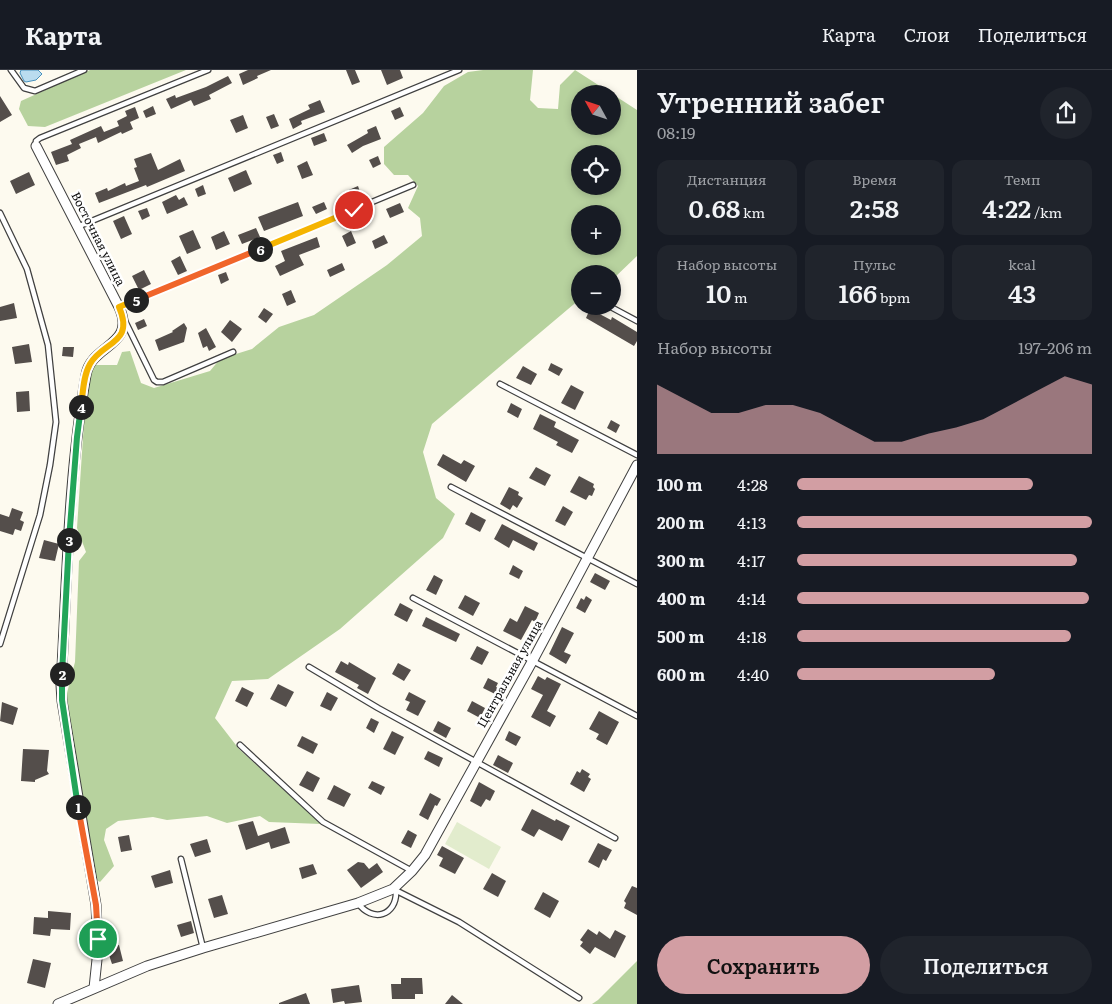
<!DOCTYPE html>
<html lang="ru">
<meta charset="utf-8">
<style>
body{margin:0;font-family:Literata,serif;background:#20242c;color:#f1f3f6;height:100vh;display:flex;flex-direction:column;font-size:19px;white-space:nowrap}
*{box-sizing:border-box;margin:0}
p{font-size:16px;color:#9ea1a6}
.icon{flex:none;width:28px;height:28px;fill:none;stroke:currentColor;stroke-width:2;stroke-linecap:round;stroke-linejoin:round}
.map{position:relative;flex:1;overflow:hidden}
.drawer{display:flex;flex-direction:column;background:#171b24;width:475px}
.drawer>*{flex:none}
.needle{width:32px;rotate:310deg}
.fabs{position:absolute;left:571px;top:15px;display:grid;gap:10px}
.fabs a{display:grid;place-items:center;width:50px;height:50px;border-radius:50%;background:#171b24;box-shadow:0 2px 8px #0003;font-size:25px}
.pin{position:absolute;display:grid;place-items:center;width:42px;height:42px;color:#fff;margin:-21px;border:2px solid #fff;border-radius:50%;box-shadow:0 1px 5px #0007}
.km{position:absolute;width:25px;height:25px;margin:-12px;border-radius:50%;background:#222;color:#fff;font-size:14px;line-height:25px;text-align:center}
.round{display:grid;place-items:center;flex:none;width:52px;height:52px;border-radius:26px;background:#20242c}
.headline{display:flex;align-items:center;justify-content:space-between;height:85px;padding:0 20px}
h1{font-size:28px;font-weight:600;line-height:38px}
.figures{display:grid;grid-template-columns:repeat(3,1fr);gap:8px;height:85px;padding:5px 20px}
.figures div{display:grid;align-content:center;border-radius:12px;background:#20242c;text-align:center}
.figures b{font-size:25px;font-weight:600}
.figures small{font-size:14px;font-weight:400}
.figures p{font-size:14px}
.chart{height:140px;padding:10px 20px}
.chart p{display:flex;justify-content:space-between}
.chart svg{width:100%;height:90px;margin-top:5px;fill:#d29ea3;opacity:.7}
.action{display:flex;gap:10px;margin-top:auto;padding:10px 20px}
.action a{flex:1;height:58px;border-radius:30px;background:#d29ea3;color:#111;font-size:20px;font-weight:600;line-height:58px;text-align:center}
.action a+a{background:#20242c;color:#f1f3f6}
ul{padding:0 20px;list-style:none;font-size:16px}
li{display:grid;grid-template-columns:80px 60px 1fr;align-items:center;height:38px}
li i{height:12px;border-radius:6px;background:#d29ea3}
header{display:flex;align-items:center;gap:30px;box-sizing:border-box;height:70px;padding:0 25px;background:#171b24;border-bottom:1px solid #363941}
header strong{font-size:24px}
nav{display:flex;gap:28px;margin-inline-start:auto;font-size:18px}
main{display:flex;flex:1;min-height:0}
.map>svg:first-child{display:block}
.forest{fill:#b7d29e;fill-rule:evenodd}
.pitch{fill:#e2eccd}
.water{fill:#badcef;stroke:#4991bd}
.building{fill:#544e4b}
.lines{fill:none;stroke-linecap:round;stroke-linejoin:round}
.service-casing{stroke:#404040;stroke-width:7}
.minor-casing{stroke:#404040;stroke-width:11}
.service{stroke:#fff;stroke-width:4.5}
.minor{stroke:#fff;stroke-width:9}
.split-1-casing{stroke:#fff;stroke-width:10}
.split-2-casing{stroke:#fff;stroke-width:10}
.split-3-casing{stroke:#fff;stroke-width:10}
.split-4-casing{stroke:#fff;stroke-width:10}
.split-5-casing{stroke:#fff;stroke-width:10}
.split-6-casing{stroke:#fff;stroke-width:10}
.split-7-casing{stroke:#fff;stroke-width:10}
.split-1{stroke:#f0652b;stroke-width:6}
.split-2{stroke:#22a559;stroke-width:6}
.split-3{stroke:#22a559;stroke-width:6}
.split-4{stroke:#22a559;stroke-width:6}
.split-5{stroke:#f5b400;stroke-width:6}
.split-6{stroke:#f0652b;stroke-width:6}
.split-7{stroke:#f5b400;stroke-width:6}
.labels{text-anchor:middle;stroke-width:5;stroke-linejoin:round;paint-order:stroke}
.street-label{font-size:12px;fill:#0d0d0d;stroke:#fff}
</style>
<header>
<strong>Карта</strong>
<nav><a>Карта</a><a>Слои</a><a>Поделиться</a></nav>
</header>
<main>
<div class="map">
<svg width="637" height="934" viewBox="0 0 637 934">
<rect width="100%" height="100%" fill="#fdfaef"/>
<path class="forest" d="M90,0h96l-141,57 -17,-1 -9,-17 2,-8z
M483,0h50l-3,30 8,8 20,1 2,-24 15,-15 62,40v146l-24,23 -1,-5h-32v25l-148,125 -9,28 13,46 19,16 -12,24 -103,91 -72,50 -36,2 -17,37 24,31 82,75 -52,-2 -9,-6 -33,7 -20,-7 -40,4 -14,-3 -35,4 -12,8 -2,11 10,26 -14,16 -8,-5 -13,-103 -10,-18 -2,-63 8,-31 4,-101 7,-9 -9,-24 10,-151 8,-12h22l5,-13 8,-1 11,32 13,5 56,-17 10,-12 32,-10 27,-22 35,-12 73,-50 35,-29 -2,-18 -12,-10 10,-22 -10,-11h-14l-10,-11v-17l39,-34 21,-27 24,-14zM580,24h32v32h-32zM580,84h32v32h-32zM580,144h32v32h-32z
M637,891v43h-45l6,-4z"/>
<path class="pitch" d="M457,752l44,25 -12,22 -44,-25z"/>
<path class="water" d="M21,0h17l4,4 -6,6 -10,2 -2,-1 -4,-8z"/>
<path class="building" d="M248,0h23l-14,6 1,2 -15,7 -4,-11z
M346,0h9l5,12 -8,3z
M381,0h19l3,8 -16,7z
M228,6l4,7 -23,12 2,4 -17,7 -3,-6 -20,9 -5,-10 9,-4 1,3 30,-11z
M0,26l12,19 -12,7z
M320,30l5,12 -24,9 1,3 -9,5 -4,-10 21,-10 -2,-4z
M153,36l3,8 -10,4 -3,-7z
M135,37l4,11 -9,4 3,7 -11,5 -1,-2 -23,11 -2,-6 -17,7 2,4 -14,7 2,6 -13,4 -5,-13 21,-8 -2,-4 31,-14 3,6 15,-6 -2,-5 10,-5 -2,-5z
M400,37l4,9 -9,4 -4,-9z
M274,44l5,12 -8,3 -5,-12z
M243,45l5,13 -12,5 -6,-13z
M376,56l5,13 -18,7 -11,7 -5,-8 21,-12 -1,-3z
M324,63l3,8 -13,5 -3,-8z
M281,82l3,9 -7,3 -4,-9z
M151,83l7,17 22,-11 5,12 -38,16 -1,-2 -47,18 -4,-10 12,-5 1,3 17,-8 1,3 13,-5 -5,-13 3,-1 -3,-8z
M378,86l3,8 -8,4 -4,-8z
M307,91l6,14 -11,4 -5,-13z
M246,100l6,14 -18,8 -6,-14z
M29,102l6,13 -19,9 -6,-13z
M203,115l3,9 -8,3 -3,-8z
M358,116l4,12 -13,5 -5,-11z
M176,125l3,5 5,-3 4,8 -21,9 -5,-12z
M298,132l5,14 -39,15 -6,-14z
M324,132l3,7 -11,5 -4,-7z
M400,133l4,9 -14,6 -4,-9z
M147,138l3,8 -8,4 -4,-9z
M124,146l8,18 -11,5 -8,-18z
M256,158l4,9 -18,7 -4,-9z
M193,160l8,18 -14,6 -8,-18z
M224,161l6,13 -14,6 -5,-13z
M351,161l5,12 -9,4 -5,-11z
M98,163l4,10 -7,3 -5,-10z
M384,165l4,8 -13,6 -3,-8z
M317,167l3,10 -21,8 5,10 -24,11 -5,-10 10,-5 -4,-10z
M180,186l7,15 -9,4 -7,-14z
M342,193l3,7 -15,7 -3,-7z
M144,200l7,14 -12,6 -7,-14z
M226,202l3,8 -8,4 -3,-9z
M291,220l5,12 -9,4 -5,-12z
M14,233l3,15 -17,3v-14z
M264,238l9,6 -7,9 -8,-6z
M590,239l21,11 1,-3 25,15v9l-3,5 -48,-28z
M144,249l3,7 -9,4 -3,-7z
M230,250l12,9 -10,13 -11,-10z
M184,253l3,5 -3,14 -25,9 -4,-11 18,-8 -1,-1z
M206,258l10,19 -7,4 -2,-5 -4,2 -5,-15z
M29,274l3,18 -17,2 -3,-17z
M63,277h11l-1,10 -11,-1z
M551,293l12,6 -4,7 -11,-6z
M523,296l14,8 -6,11 -15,-7z
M571,315l13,7 -9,18 -14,-7z
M29,321l1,20 -13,1 -1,-20z
M511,333l11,6 -4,9 -11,-6z
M540,344l16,8 -2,5 25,13 -7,13 -16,-8 2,-3 -25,-13z
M611,350l9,5 -4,8 -9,-5z
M443,384l18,10 3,-4 11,6 -9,16 -29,-17z
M536,397l15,8 -6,11 -16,-8z
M579,406l15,8 -1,3 2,2 -3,7 -3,-1 -3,5 -16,-8z
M509,417l10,5 -1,3 5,3 -6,10 -4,-3 -3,5 -10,-6z
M563,436l10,6 -8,14 -10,-5z
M12,438l11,4 -3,8 4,2 -3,9 -6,-2 -2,6 -13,-4v-17l9,3z
M471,442l15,8 -6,12 -15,-8z
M502,454l36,19 -4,8 -21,-11 -4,8 -15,-9z
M44,470l15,4 -4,17 -16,-3z
M513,495l10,6 -4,8 -10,-5z
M595,503l15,8 -5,9 -15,-8z
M434,505l9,5 -7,15 -10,-5z
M465,525l15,8 -7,13 -15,-8z
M586,526l6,4 -7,13 -9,-5 5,-10 3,2z
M400,533l13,7 -6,12 -13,-7z
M525,536l14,7 -4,9 -3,-2 -11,20 -18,-9 7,-13 7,4z
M426,547l34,17 -4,8 -34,-16z
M562,557l12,6 -10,19 7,3 -5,9 -17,-10z
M477,576l12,6 -7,13 -12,-6z
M341,591l7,4 1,-3 27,16 -8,16 -11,-6 2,-3 -24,-13z
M398,593l13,7 -7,11 -12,-7z
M538,606l7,4 2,-3 14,7 -14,27 9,5 -6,11 -19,-10 12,-22 -12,-6z
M488,608l10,5 -2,4 4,2 -3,6 -14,-7z
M278,614l16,8 -8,15 -16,-8z
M242,617l12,6 -7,14 -12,-6z
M327,622l11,6 -7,13 -11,-5z
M409,622l17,9 -8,15 -12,-6 4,-8 -5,-2z
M472,631l13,7 -5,10 -13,-7z
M2,632l16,6 -5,17 -13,-4z
M599,641l20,11 -12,23 -11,-6 3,-5 -10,-5z
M371,648l8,4 -5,11 -8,-5z
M438,651l13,7 -5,10 -13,-7z
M392,661l12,6 -9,18 -12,-6z
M509,661l12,6 -5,9 -11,-6z
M302,666l16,8 -5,10 -16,-8z
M23,679l26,1 -2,21 2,3 -14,6v2l-14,-1z
M428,681l15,7 -4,9 -15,-8z
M498,685l15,8 -5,10 -15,-8z
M582,699l8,5 -2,3 3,2 -7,13 -14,-8 7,-13 3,2z
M307,701l13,7 -7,14 -14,-7z
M372,711l13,6 -4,8 -13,-7z
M479,712l16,9 -5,10 -4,-2 -5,8 -11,-6z
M334,715l17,9 -7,13 -17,-8z
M430,723l11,6 -4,7 -2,-1 -7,15 -9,-5z
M532,739l23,12 1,-2 14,7 -8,15 -23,-12 -5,8 -13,-7z
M253,751l5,15 27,-9 5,16 -19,6 -2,-7 -23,8 -8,-25z
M408,760l9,5 -6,13 -10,-5z
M129,765l3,15 -11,2 -3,-15z
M207,769l4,13 -16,5 -5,-13z
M598,773l14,7 -6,11 -3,-2 -4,9 -11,-6z
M442,776l22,12 -9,16 -16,-8 4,-8 -6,-3z
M358,792l6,1 5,6 8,-6 6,9 -22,16 -14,-18z
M313,794l4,10 -15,5 -3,-11z
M170,800l3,13 -18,5 -4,-12z
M492,803l14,8 -8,16 -15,-8z
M632,816l5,2v27l-13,-7 2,-5 -2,-2z
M543,822l16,9 -9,17 -16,-9z
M222,825l6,19 -14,4 -6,-19z
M48,841l23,2 -1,17 -19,-1 -1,7 -17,-2 1,-17 14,1z
M191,851l3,12 -13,4 -4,-12z
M588,859l9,6 2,-4 11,8 5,-9 11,6 -11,22 -20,-11 -5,7 -10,-8 3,-4 -3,-2z
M119,875l4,16 -11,3 -5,-15z
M33,889l18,4 -6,25 -18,-5z
M401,908h21l1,16h-8v5h-23l-1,-15h10z
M359,915l3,17 -17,2 -1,-3 -11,2 -2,-14z
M306,923l4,11h-31v-1z
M452,925l11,9h-18z"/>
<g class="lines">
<g class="service-casing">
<path id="service" d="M11,0l13,18 11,3 49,-21
M36,76v-5l4,-3 168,-68
M0,143l27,56 21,76 8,77 -6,43 -10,50 -40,129
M77,157l382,-157
M609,236l28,15
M119,237l294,-122
M125,251l29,59 3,2h6l70,-30
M500,314l137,71
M451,417l186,97
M413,528l224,118
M309,597l69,41 237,130
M240,675l83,77 89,49
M181,789l22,89
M393,819l66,33 120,76
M358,833c14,20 39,13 38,-12"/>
</g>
<g class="minor-casing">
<path id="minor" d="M36,76l83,161c18,39 -28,37 -33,68 -18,102 -19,207 -25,310l1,16 34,204 2,45 -4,38
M58,934l89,-38 56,-18 155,-45 35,-14 19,-18 13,-16 108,-195 104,-195"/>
</g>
<use href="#service" class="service"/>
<use href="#minor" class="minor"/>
</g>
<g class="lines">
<g class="split-1-casing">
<path id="split-1" d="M78,737l18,98 2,34"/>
</g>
<g class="split-2-casing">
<path id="split-2" d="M62,604v26l16,107"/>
</g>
<g class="split-3-casing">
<path id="split-3" d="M62,604l7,-134"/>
</g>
<g class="split-4-casing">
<path id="split-4" d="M69,470l8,-103 4,-30"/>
</g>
<g class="split-5-casing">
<path id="split-5" d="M81,337c2,-14 2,-31 9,-43 13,-23 45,-20 29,-57l17,-7"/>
</g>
<g class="split-6-casing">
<path id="split-6" d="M136,230l124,-51"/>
</g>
<g class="split-7-casing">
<path id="split-7" d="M260,179l94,-39"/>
</g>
<use href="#split-1" class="split-1"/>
<use href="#split-2" class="split-2"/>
<use href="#split-3" class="split-3"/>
<use href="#split-4" class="split-4"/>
<use href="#split-5" class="split-5"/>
<use href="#split-6" class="split-6"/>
<use href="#split-7" class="split-7"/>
</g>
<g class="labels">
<g class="street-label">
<text transform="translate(98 169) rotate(63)" y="4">Восточная улица</text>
<text transform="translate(510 604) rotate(-61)" y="4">Центральная улица</text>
</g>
</g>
</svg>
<div class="fabs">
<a><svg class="needle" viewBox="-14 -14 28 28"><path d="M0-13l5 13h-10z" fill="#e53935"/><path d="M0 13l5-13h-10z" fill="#9ea1a6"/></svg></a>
<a><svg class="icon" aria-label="locate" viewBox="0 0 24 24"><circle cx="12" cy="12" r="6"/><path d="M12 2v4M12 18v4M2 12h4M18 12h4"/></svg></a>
<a>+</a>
<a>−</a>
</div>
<div class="pin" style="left:98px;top:869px;background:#1e9e55"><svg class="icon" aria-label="arrive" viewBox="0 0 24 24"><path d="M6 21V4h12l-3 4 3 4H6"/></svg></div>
<div class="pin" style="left:354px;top:140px;background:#d93025"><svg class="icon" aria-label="check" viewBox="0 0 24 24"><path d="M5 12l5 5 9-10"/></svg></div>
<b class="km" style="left:78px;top:737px">1</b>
<b class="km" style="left:62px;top:604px">2</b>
<b class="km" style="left:69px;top:470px">3</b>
<b class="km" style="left:81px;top:337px">4</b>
<b class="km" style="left:136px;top:230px">5</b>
<b class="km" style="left:260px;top:179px">6</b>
</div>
<section class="drawer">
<div class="headline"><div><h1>Утренний забег</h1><p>08:19</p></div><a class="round"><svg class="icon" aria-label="share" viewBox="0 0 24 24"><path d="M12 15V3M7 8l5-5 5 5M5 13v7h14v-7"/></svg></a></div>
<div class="figures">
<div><p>Дистанция</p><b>0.68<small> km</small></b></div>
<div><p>Время</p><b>2:58</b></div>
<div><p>Темп</p><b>4:22<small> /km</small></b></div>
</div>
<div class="figures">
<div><p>Набор высоты</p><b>10<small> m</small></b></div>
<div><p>Пульс</p><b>166<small> bpm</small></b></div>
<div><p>kcal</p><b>43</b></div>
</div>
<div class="chart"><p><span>Набор высоты</span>197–206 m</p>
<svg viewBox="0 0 160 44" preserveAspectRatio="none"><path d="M0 44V10L10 17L20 24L30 24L40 20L50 20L60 24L70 31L80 38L90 38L100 34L110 31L120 27L130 20L140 13L150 6L160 10V44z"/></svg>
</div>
<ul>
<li><b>100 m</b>4:28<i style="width:80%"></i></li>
<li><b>200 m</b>4:13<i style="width:100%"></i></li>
<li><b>300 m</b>4:17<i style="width:95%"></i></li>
<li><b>400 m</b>4:14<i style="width:99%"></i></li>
<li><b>500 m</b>4:18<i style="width:93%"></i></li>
<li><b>600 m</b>4:40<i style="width:67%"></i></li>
</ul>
<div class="action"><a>Сохранить</a><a>Поделиться</a></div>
</section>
</main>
